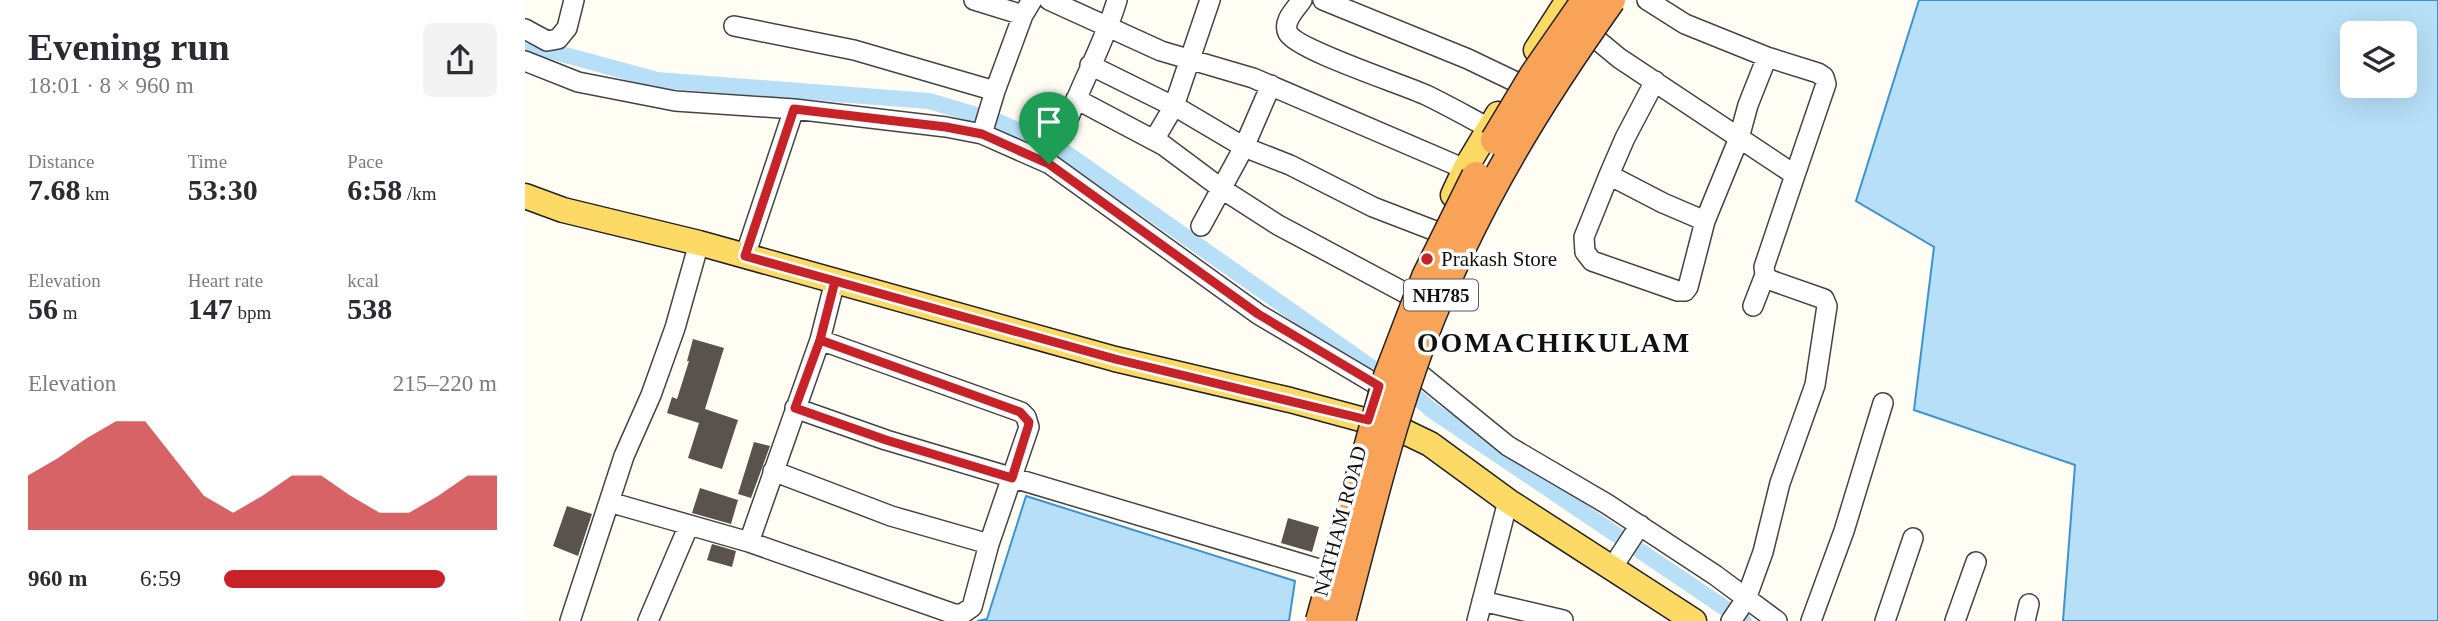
<!DOCTYPE html>
<meta charset="utf-8">
<style>
body{margin:0;font-family:"Times New Roman",serif;background:#f2f2f3;color:#2b2b33;height:100vh;display:flex;flex-direction:column;font-size:26px;white-space:nowrap}
*{box-sizing:border-box;margin:0}
p{font-size:23px;color:#7c7c81}
.icon{flex:none;width:38px;height:38px;fill:none;stroke:currentColor;stroke-width:2;stroke-linecap:round;stroke-linejoin:round}
.map{position:relative;flex:1;overflow:hidden}
.sheet{display:flex;flex-direction:column;background:#fff;width:525px}
.sheet>*{flex:none}
.controls{position:absolute;left:1815px;top:21px;display:grid;gap:14px}
.controls a{display:grid;place-items:center;width:77px;height:77px;border-radius:10px;background:#fff;box-shadow:0 7px 28px #0002;font-size:35px}
.pin{position:absolute;display:grid;place-items:center;width:60px;height:60px;color:#fff;margin:-72px -30px;border-radius:50% 50% 50% 0;rotate:-45deg;box-shadow:0 0 7px #0007}
.pin .icon{rotate:45deg}
.round{display:grid;place-items:center;flex:none;width:74px;height:74px;border-radius:10px;background:#f2f2f3}
.overview{display:flex;align-items:center;justify-content:space-between;height:119px;padding:0 28px}
h1{font-size:38px;font-weight:700;line-height:52px}
.stats{display:grid;grid-template-columns:repeat(3,1fr);gap:10px;height:119px;padding:7px 28px}
.stats div{display:grid;align-content:center}
.stats b{font-size:30px;font-weight:700}
.stats small{font-size:19px;font-weight:400}
.stats p{font-size:19px}
.chart{height:196px;padding:14px 28px}
.chart p{display:flex;justify-content:space-between}
.chart svg{width:100%;height:126px;margin-top:7px;fill:#c72228;opacity:.7}
ul{padding:0 28px;list-style:none;font-size:23px}
li{display:grid;grid-template-columns:112px 84px 1fr;align-items:center;height:52px}
li i{height:18px;border-radius:9px;background:#c72228}
main{display:flex;flex:1;min-height:0}
.map>svg:first-child{display:block}
.water{fill:#b7dff8;stroke:#3b94d2;stroke-width:2;fill-rule:evenodd}
.lines{fill:none;stroke-linecap:round;stroke-linejoin:round}
.canal{stroke:#b7dff8;stroke-width:16}
.building{fill:#5a524c}
.minor-casing{stroke:#444;stroke-width:22}
.major-casing{stroke:#222;stroke-width:27}
.minor{stroke:#fff;stroke-width:19}
.major{stroke:#fdda66;stroke-width:24}
.highway-bridge-casing{stroke:#222;stroke-width:31;stroke-linecap:butt}
.highway-bridge{stroke:#f9a358;stroke-width:28}
.route-casing{stroke:#fff;stroke-width:14}
.route{stroke:#c72228;stroke-width:9}
.poi-dot{fill:#c72228;stroke:#fff;stroke-width:2.5}
.labels{text-anchor:middle;stroke-width:7;stroke-linejoin:round;paint-order:stroke}
.shield{fill:#fff;stroke:#585858;stroke-width:2}
.shield-label{font-size:19px;font-weight:bold;fill:#111}
.poi-label{font-size:21px;fill:#111;stroke:#fff;text-anchor:start}
.street-label{font-size:21px;fill:#111;stroke:#fff}
.district-label{font-size:28px;font-weight:bold;letter-spacing:2px;fill:#111;stroke:#fff}
</style>
<main>
<section class="sheet">
<div class="overview"><div><h1>Evening run</h1><p>18:01 · 8 × 960 m</p></div><a class="round"><svg class="icon" aria-label="share" viewBox="0 0 24 24"><path d="M12 15V3M7 8l5-5 5 5M5 13v7h14v-7"/></svg></a></div>
<div class="stats">
<div><p>Distance</p><b>7.68<small> km</small></b></div>
<div><p>Time</p><b>53:30</b></div>
<div><p>Pace</p><b>6:58<small> /km</small></b></div>
</div>
<div class="stats">
<div><p>Elevation</p><b>56<small> m</small></b></div>
<div><p>Heart rate</p><b>147<small> bpm</small></b></div>
<div><p>kcal</p><b>538</b></div>
</div>
<div class="chart"><p><span>Elevation</span>215–220 m</p>
<svg viewBox="0 0 160 44" preserveAspectRatio="none"><path d="M0 44V25L10 19L20 12L30 6L40 6L50 19L60 32L70 38L80 32L90 25L100 25L110 32L120 38L130 38L140 32L150 25L160 25V44z"/></svg>
</div>
<ul>
<li><b>960 m</b>6:59<i style="width:81%"></i></li>
</ul>
</section>
<div class="map">
<svg width="1913" height="621" viewBox="0 0 1913 621">
<rect width="100%" height="100%" fill="#fffdf4"/>
<path class="water" d="M1394,0h519v621h-375l12,-156 -161,-55 20,-163 -78,-46zM1827,33h53v53h-53z
M501,496l269,85 -6,40h-312l10,-2z"/>
<g class="lines">
<path class="canal" d="M0,44l132,36 272,21 68,20 68,31 306,215
M894,399l11,10 314,212"/>
</g>
<path class="building" d="M168,339l31,9 -19,61 33,11 -16,49 -34,-11 11,-35 -32,-10 5,-16 5,2 12,-38h-2z
M229,442l16,4 -19,52 -13,-4z
M175,488l38,12 -7,24 -39,-11z
M42,506l25,8 -14,42 -25,-10z
M763,518l31,9 -7,25 -31,-9z
M187,544l24,7 -4,16 -25,-7z"/>
<g class="lines">
<g class="minor-casing">
<path id="minor" d="M449,0l49,15
M524,0l112,51 92,27 212,91
M777,0c-6,9 -20,21 -14,33 9,17 114,51 138,62 21,10 42,22 63,33
M798,0l145,59 48,23
M1122,0l38,24 82,33 51,16 6,4 2,7 -31,91
M209,26l120,24 141,41 -13,43
M0,29l22,12 11,-2 9,-11 7,-28
M1065,34l29,24 176,117 -31,92 1,8 5,5 54,19 3,7 -12,79 -35,98 -17,69 -17,47 -15,22
M0,61l53,21 97,19 119,8 152,18 36,7 68,30 208,150 121,72
M565,65l93,46 61,36 46,18 83,42 65,25
M1130,81l-30,57 -16,37 54,28 42,18 34,-83 9,-33 19,-48
M470,91l28,-76 9,-15
M551,99l87,46 59,44 56,36 133,71
M544,117c15,-39 36,-76 48,-117
M629,140l20,-34 36,-106
M1084,175l-25,62 1,15 7,9 86,30h7l3,-4 17,-66
M676,226l43,-79 27,-62
M174,243l-24,85 -24,67 -27,61 -15,46 140,40 205,72h8l10,-7 17,-63 40,-117 -3,-10 -5,-5 -201,-72
M220,256l49,-147
M1228,306l12,-31
M891,371l92,75 99,58 108,71 62,46
M270,408l91,32 440,131
M248,471l118,45 98,28
M224,542l71,-202 15,-59
M1087,568l28,-43
M957,601l81,19
M45,621l39,-119
M123,621l41,-96
M952,621l31,-120
M1286,621l33,-90 39,-128
M1360,621l28,-83
M1430,621l21,-59
M1500,621l4,-17"/>
</g>
<g class="major-casing">
<path id="major" d="M1011,50l32,-50
M928,195l12,-26 33,-55
M0,196l38,14 136,33 416,116 175,41 111,30 29,14 78,57 186,120"/>
</g>
<use href="#minor" class="minor"/>
<use href="#major" class="major"/>
<g class="highway-bridge-casing">
<path id="highway-bridge" d="M970,140l39,-65 52,-75
M795,621l68,-245 38,-99 50,-101
M816,621c27,-102 51,-206 90,-304 48,-118 107,-214 180,-317"/>
</g>
<use href="#highway-bridge" class="highway-bridge"/>
</g>
<g class="lines">
<g class="route-casing">
<path id="route" d="M524,164l-67,-30 -36,-7 -152,-18 -49,147 90,25 -15,59 -25,68 91,32 126,38 16,-51 1,-5 -9,-10 -200,-72 15,-59 280,78 253,61 11,-34 -121,-72 -209,-150"/>
</g>
<use href="#route" class="route"/>
</g>
<circle class="poi-dot" cx="902" cy="259" r="7"/>
<g class="labels">
<rect class="shield" x="879" y="279.5" width="74" height="31" rx="5"/>
<g class="shield-label">
<text x="916" y="302">NH785</text>
</g>
<g class="poi-label">
<text x="916" y="266">Prakash Store</text>
</g>
<g class="street-label">
<text transform="translate(815 521) rotate(-75)" y="7">NATHAM ROAD</text>
</g>
<g class="district-label">
<text x="1029" y="352">OOMACHIKULAM</text>
</g>
</g>
</svg>
<div class="controls">
<a><svg class="icon" aria-label="layers" viewBox="0 0 24 24"><path d="M12 4l9 5-9 5-9-5zM3 14l9 5 9-5"/></svg></a>
</div>
<div class="pin" style="left:524px;top:164px;background:#1e9e55"><svg class="icon" aria-label="arrive" viewBox="0 0 24 24"><path d="M6 21V4h12l-3 4 3 4H6"/></svg></div>
</div>
</main>
